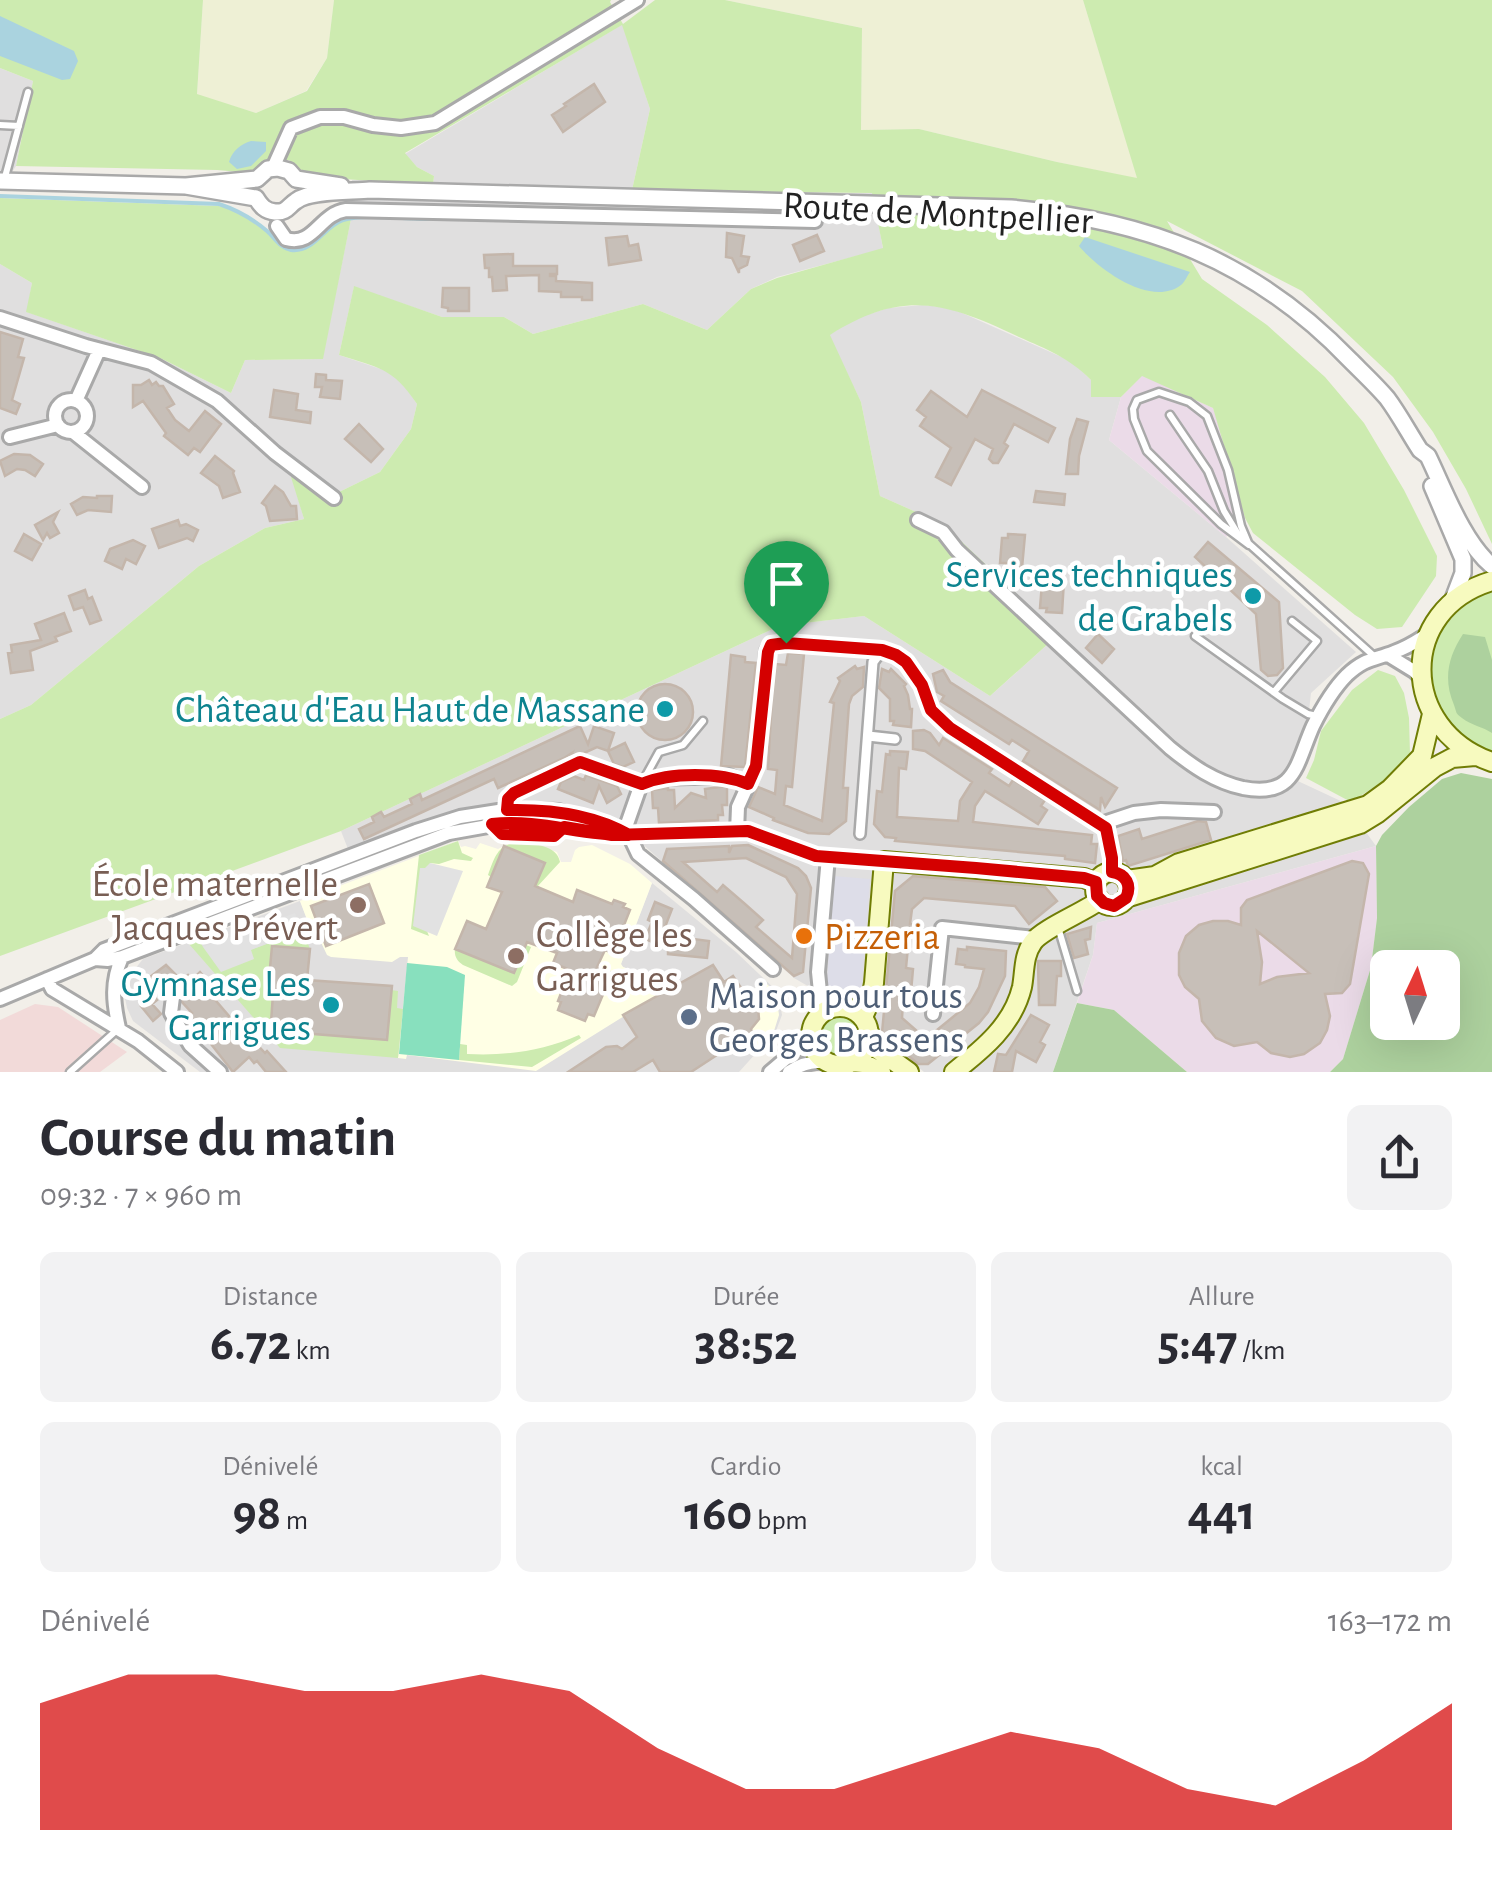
<!DOCTYPE html>
<html lang="fr">
<meta charset="utf-8">
<style>
body{margin:0;font-family:"Alegreya Sans",sans-serif;background:#f2f2f3;color:#2b2b33;height:100vh;display:flex;flex-direction:column;font-size:38px;white-space:nowrap}
*{box-sizing:border-box;margin:0}
p{font-size:32px;color:#7c7c81}
.icon{flex:none;width:55px;height:55px;fill:none;stroke:currentColor;stroke-width:2;stroke-linecap:round;stroke-linejoin:round}
.map{position:relative;height:1072px;overflow:hidden}
.side{display:flex;flex-direction:column;background:#fff;flex:1}
.side>*{flex:none}
.needle{width:65px;rotate:4deg}
.tools{position:absolute;left:1370px;top:950px;display:grid;gap:20px}
.tools a{display:grid;place-items:center;width:90px;height:90px;border-radius:15px;background:#fff;box-shadow:0 10px 40px #0002;font-size:50px}
.pin{position:absolute;display:grid;place-items:center;width:85px;height:85px;color:#fff;margin:-102px -42px;border-radius:50% 50% 50% 0;rotate:-45deg;box-shadow:0 0 10px #0007}
.pin .icon{rotate:45deg}
.round{display:grid;place-items:center;flex:none;width:105px;height:105px;border-radius:15px;background:#f2f2f3}
.headline{display:flex;align-items:center;justify-content:space-between;height:170px;padding:0 40px}
h1{font-size:55px;font-weight:700;line-height:75px}
.metrics{display:grid;grid-template-columns:repeat(3,1fr);gap:15px;height:170px;padding:10px 40px}
.metrics div{display:grid;align-content:center;border-radius:15px;background:#f2f2f3;text-align:center}
.metrics b{font-size:50px;font-weight:700}
.metrics small{font-size:28px;font-weight:400}
.metrics p{font-size:28px}
.chart{height:280px;padding:20px 40px}
.chart p{display:flex;justify-content:space-between}
.chart svg{width:100%;height:180px;margin-top:10px;fill:#d40000;opacity:.7}
.map>svg:first-child{display:block}
.residential{fill:#e0dfdf}
.commercial{fill:#f2dad9}
.industrial{fill:#ebdbe8}
.education{fill:#ffffe5}
.farmland{fill:#eef0d5}
.grass{fill:#cdebb0}
.forest{fill:#add19e;fill-rule:evenodd}
.pitch{fill:#88e0be}
.parking{fill:#e2e2e2}
.plaza{fill:#dddde8}
.water{fill:#aad3df}
.lines{fill:none;stroke-linecap:round;stroke-linejoin:round}
.stream{stroke:#aad3df;stroke-width:4}
.building{fill:#c7bfb8;stroke:#c4b6ab;stroke-width:2.5;fill-rule:evenodd}
.service-casing{stroke:#a9a9a9;stroke-width:11}
.pedestrian-casing{stroke:#a9a9a9;stroke-width:14}
.minor-casing{stroke:#a9a9a9;stroke-width:18}
.tertiary-casing{stroke:#a9a9a9;stroke-width:20}
.secondary-casing{stroke:#707d05;stroke-width:22}
.service{stroke:#fff;stroke-width:6}
.pedestrian{stroke:#fff;stroke-width:9}
.minor{stroke:#fff;stroke-width:12}
.tertiary{stroke:#fff;stroke-width:15}
.secondary{stroke:#f7fabf;stroke-width:18}
.route-casing{stroke:#fff;stroke-width:20}
.route{stroke:#d40000;stroke-width:12}
.culture-dot{fill:#0f9aa8;stroke:#fff;stroke-width:4}
.education-dot{fill:#8d6e63;stroke:#fff;stroke-width:4}
.food-dot{fill:#e8710a;stroke:#fff;stroke-width:4}
.service-dot{fill:#5c6f8a;stroke:#fff;stroke-width:4}
.labels{text-anchor:middle;stroke-width:9;stroke-linejoin:round;paint-order:stroke}
.street-label{font-size:38px;fill:#222;stroke:#fff}
.culture-label{font-size:38px;fill:#0d838f;stroke:#fff;text-anchor:end}
.education-label{font-size:38px;fill:#785e54;stroke:#fff;text-anchor:end}
.food-label{font-size:38px;fill:#c56008;stroke:#fff;text-anchor:start}
.service-label{font-size:38px;fill:#4e5e75;stroke:#fff;text-anchor:start}
</style>
<div class="map">
<svg width="1492" height="1072" viewBox="0 0 1492 1072">
<rect width="100%" height="100%" fill="#f2efe9"/>
<path class="residential" d="M623,24l27,85 -18,81 241,3 10,56 -106,28 -26,12 -44,41 -64,-26 -110,30 -29,-17h-62l-88,-30 -15,68 51,17 17,17 10,15 -6,25 -31,43 -43,21 -32,-24 -13,8 12,42 -39,9 -66,38 -168,139 -31,14v-455l32,19 -5,29 133,46 71,35 14,-33 77,-1 29,-140 1,-39 81,5 1,-9 -17,-9 -12,-13z
M0,68l33,13 -17,85 -16,25z
M923,305l28,3 122,54 18,18 1,17h29l-12,43 117,97 130,115 -45,41 -3,27 -23,55 60,28 31,43 -279,77 -4,32 -40,117h-129l-46,-39 -16,-34 -37,-3 -31,-18 -180,-159 -51,-14 -32,-3 -29,1 -57,12 -97,34 -7,-18 438,-205 85,-10 126,80 68,-61 -115,-111 -63,-28 -19,-94 -32,-67 25,-16 34,-11z
M652,883l84,69 42,40 4,23 -6,16 -37,41h-539l-67,-51 -6,-13 -3,-15 2,-13 17,-21 157,-58 11,29 5,2 4,5 88,20 -2,98 267,-71 -50,-17 -2,-3z"/>
<path class="commercial" d="M35,1004l23,3 69,45 -27,20h-100v-52z"/>
<path class="industrial" d="M1142,375l71,33 23,66 9,44 -19,19 -117,-97 12,-43z
M1376,846l1,72 -6,49 -28,92 -13,13h-143l-73,-62 -37,-7 16,-48 4,-32z"/>
<path class="education" d="M458,841l3,6 4,-1 11,3 4,-6 18,6 12,-6 25,2 22,7 4,10h10l4,-12 4,-3 13,-2 38,19 22,19 -31,81 2,3 51,18 -138,86 -129,-16 -1,4 -8,-1 10,-101h-8l-8,5 -61,-5 -4,-2 -11,-23 -5,-2 -11,-29z
M765,982l11,11 3,22 -5,16 -23,23 -33,-42z"/>
<path class="farmland" d="M203,0h131l-7,58 -21,33 -50,22 -59,-18z
M725,0h358l55,179 -81,-17 -138,-33 -58,1 1,-102z"/>
<path class="grass" d="M0,0h203l-6,94 59,19 51,-22 20,-33 7,-58h277l-1,2 13,22 32,-24h70l137,28 -1,102 58,-1 138,33 80,16 -54,-178h409v544l-26,-55 -33,-57 -40,-55 -91,-86 -135,-70 35,58 65,46 58,52 39,46 40,67 33,66 -1,20 -34,51 -25,2 -22,-14 -102,-82 -8,-15 -32,-110 -71,-32 -21,21h-30v-17c-23,-23 -43,-30 -72,-43 -74,-35 -116,-48 -189,-2l31,67 19,94 63,28 116,110 -69,62 -126,-80 -85,10 -438,205 -341,125v-237l31,-14 168,-139 66,-38 39,-9 -13,-42 13,-8 33,24 43,-21 31,-43 6,-25c-25,-37 -38,-36 -78,-49l15,-69 88,31h62l29,17 110,-30 64,26 44,-41 26,-11 106,-30 -11,-55 -240,-3 18,-81 -28,-84 -217,128 12,14 17,9 -1,9 -120,-8 -15,-8 -9,-9 -21,1 -16,12 -35,-3 -201,-4 17,-85 -33,-13z
M0,198l219,8 16,4 32,22 17,17 6,2h10l10,-4 25,-24 16,-4 -28,140 -78,1 -14,33 -71,-35 -134,-46 6,-29 -32,-19z
M1492,592v163c-25,-12 -31,-16 -47,-38 -4,-4 -8,-8 -10,-13 -20,-45 12,-99 57,-112z
M1378,670l17,6 9,17 5,25 1,36 -14,19 -45,29 -45,-24 8,-18 7,-29 31,-41z
M458,841l4,12 11,5 -2,3 -17,-2 -15,5 -9,-1 -3,68 2,5 -18,-7 8,-74z
M519,842c15,2 38,3 41,20l-23,25 -2,-1 9,-23 -39,-16 -14,30 -3,-2c7,-19 10,-31 31,-33z
M299,932l6,4 5,13 -38,-2 -3,32 5,1 -3,42 24,2 -1,13h8l1,-4 84,7 4,-50 7,1 -1,17 6,1 -5,49 -118,-10 -91,-104 10,-4 4,7 47,3z
M526,945l5,2 -14,35 -5,4 -49,-21c-6,-4 -9,-9 -8,-16l59,24z
M820 1035a19 19 0 1 1 38 0a19 19 0 1 1-38 0Z
M579,1035l2,3 -49,29 -73,-7 1,-16 7,1v9c40,2 75,-3 112,-19z"/>
<path class="forest" d="M1463,634l22,3 7,23v73c-9,-6 -21,-8 -30,-15 -7,-5 -5,-5 -8,-13 -11,-26 -6,-48 9,-71z
M1461,773l31,6v293h-162l13,-13 28,-92 6,-49 -1,-72 6,-11 27,-28 33,-28zM1388,968h54v54h-54z
M1077,1003l37,7 73,62h-134z"/>
<path class="pitch" d="M407,963l40,4 18,8 -6,85 -60,-6z"/>
<path class="parking" d="M430,863l33,8 -26,65 -24,-10 7,-58h5z
M295,913l6,18 -50,19 3,9 -33,13 -18,-25z"/>
<path class="plaza" d="M834,876l36,3 -9,118 -35,-3z"/>
<path class="water" d="M0,16l74,35 4,10 -8,18 -8,1 -62,-24z
M251,141l15,1v9l-15,15 -14,3 -8,-7c3,-11 12,-18 22,-21z
M1085,237l105,35c-3,4 -5,10 -9,13 -30,23 -83,-16 -102,-39z"/>
<g class="lines">
<path class="stream" d="M0,196l219,8c18,6 34,15 48,27 8,7 13,17 24,19 23,3 33,-24 52,-30 20,-6 64,-1 86,-1"/>
</g>
<path class="building" d="M594,84l11,18 -42,30 -11,-17 14,-9 -2,-2z
M727,233l17,3 -3,20 8,1 -2,8 -8,4v4l-7,-15 -6,-1z
M817,235l7,16 -24,10 -7,-16z
M627,236l2,10 9,-2 3,16 -32,5 -3,-27z
M513,254v12h44v8h-7v2h6v5l36,2v17h-10v-3h-21v-5l-22,-1v-16l-33,1 1,14 -14,1 -1,-14h-3v-9h-4l-1,-13z
M443,288h26v23h-21v-3l-6,-1z
M0,332l23,7 -5,18 6,1 -12,42 8,4 -4,10 -16,-6z
M316,374l10,1v5l16,1 -2,18 -20,-2 2,-10h-7z
M149,380l3,5 4,-3 3,4h4l11,18 -7,4 8,12 14,11 16,-20 16,13 -21,28 -6,-4 -6,7 -24,-19 2,-3 -23,-32 -10,6v-22h8z
M274,390l24,4 -2,16 15,2 -1,11 -40,-6z
M982,390l73,38 -7,14 -34,-18 -10,19 4,3 -10,17h-5l-4,-4 4,-10 -18,-10 -24,46 -15,-8 15,-29 -31,-22 6,-9 -9,-7 14,-19 36,26z
M1077,419l11,3 -9,34 -1,18h-12l4,-35z
M359,424l24,25 -12,13 -26,-23z
M14,454l16,1 13,9 -8,12 -10,-6 -8,-1 -12,7 -5,-15z
M215,456l19,15 -1,2 7,19 -17,6 -4,-12 -18,-13z
M275,486l8,6 8,14h5l1,13 -27,2 -4,-15 -4,-3z
M1036,491l29,3 -1,11 -30,-3z
M97,496h15l-1,16 -23,-2 -11,5 -6,-11 12,-7 14,1z
M58,512l-5,10 6,11 -9,5 -3,-5 -4,7 -8,-15z
M178,520l2,6 6,-2 12,6 -5,11 -6,-3 -28,10 -7,-19z
M24,534l17,10 -9,16 -17,-9z
M1008,534l17,1 -3,33 -16,-1v-4h-6l2,-25h6z
M133,540l12,6 -9,18 -10,-5 -4,10 -17,-8 5,-12z
M1208,542l71,60 4,66 -6,7 -9,1 -7,-6 -5,-56 -61,-57z
M1049,579l15,1 -2,33 -16,-1 1,-4h-7l2,-25 7,1z
M85,590l3,9 4,-2 9,23 -11,4 -7,-17 -9,3 -5,-14z
M64,613l7,18 -16,6 2,4 -27,10 3,19 -22,3 -3,-20 4,-1 -1,-7 30,-5 -6,-16z
M1098,634l16,15 -12,14 -16,-15z
M788,653l16,1 -12,133 -6,-1 -2,19 38,16 12,-118 -4,-1 10,-21 -2,-3 17,-12 2,3 7,-2 -1,20 -11,9 -3,8 -6,84h5l-2,33 -17,13 -21,-1 -35,-13 1,-2 -25,-11 9,-20 17,7 2,-24 -9,-1 4,-70 4,-35 10,1z
M731,655l14,2v5l11,1 -11,104 -24,-1z
M882,669l7,3 2,-3 15,15 -2,2 4,9 2,14h2l-1,18 -18,-2 1,-4h-4v-22l-11,-11z
M943,670l7,12 167,106 -12,19 -4,-10 -1,13 -77,-49 6,-10 -17,-11 -3,4 -68,-43 3,-5 -7,-4 -4,-18z
M637 712a28 28 0 1 1 56 0a28 28 0 1 1-56 0Z
M580,726l8,18 6,-18 20,7 -6,18 -11,-4 -13,6 -13,2 1,-2 -8,5 -66,30 -4,-9 -130,60 -5,-10 15,-7 -2,-5 9,-5 3,5 28,-13 -2,-5 10,-5 2,6z
M924,730l6,3 9,12 4,-7 49,31 -3,4 20,13 4,-6 32,20 -4,6 6,4 -9,14 -53,-33 -10,15 -2,16 119,13 -1,9h6l-2,19 -30,-4v-3l-170,-15 1,-3 -11,-1 -11,-13 3,-33 5,1 4,-38 4,1v-4l18,1 -2,17 -7,-1 -2,49 61,4 2,-20 12,-19 -47,-31 -12,-2v-18z
M625,743l9,19 -11,5 -9,-3 -6,-13z
M586,775l31,11 4,8 -14,9 -8,-17 -6,17 -35,-14 3,-7 13,-6 10,4z
M727,786v19h-5l1,10h-5v5l-59,3 -1,-15h-5l-1,-18 16,-2v2h6l1,18 16,-15 15,5 -1,-9z
M1198,821l8,1 5,18 -83,26 -2,-6 -3,1 -5,-25 21,-7 3,10z
M748,845l50,23 8,8 5,12 -8,84 -9,4 -131,-115 4,-12 62,-3v7l3,-7zM746,858l40,19 11,17 -5,64 -36,-31 7,-7 -18,-16 -22,-19 -6,7 -34,-30z
M504,846l41,17 -10,23 38,16 4,-12 35,14 2,-4 11,4 -2,3 7,3 -17,43 -8,-3 -8,17 15,6 -18,43 -6,-2 -3,7 -27,-11 3,-8 -3,-1 12,-31 -17,-7 4,-10 -30,-11 -13,31 -59,-24 12,-28 19,8 16,-37 -15,-5z
M1352,861l11,2 6,11 -19,110 -8,9 -17,1 5,22 -3,14 -7,13 -16,11 -14,3 -19,-4 -14,-11 -23,4 -18,-8 -14,-17 -3,-22 -14,-12 -6,-12v-22l7,-17 13,-11 14,-4h15l13,4v-17l6,-8zM1257,931l52,42 -32,4 -17,7 2,-22z
M913,876l132,11 12,14 -28,23 -14,-18 -91,-8 -12,11 -2,15h7l-2,23h-7l-2,21 7,1 -3,34 -7,-1 -1,16 24,21 44,-36 9,-16 5,-18 -19,-2v-2l-9,-1 2,-15 9,1v-3l39,4 -1,25 -17,36 -9,11 -51,41h-10l-36,-31 13,-142z
M369,884l15,39 -58,23 -15,-40z
M655,902l17,7 -7,18 8,3 -3,6 39,5 -2,17 -39,-4v-6l-23,-9 7,-17 -4,-2z
M1091,927l-1,12 -5,1 3,14 -14,4 -7,-24z
M272,946l38,3 -3,31 85,6 -5,54 -85,-7 1,-8 -32,-3 3,-42 -5,-1z
M1038,961h23v15h-4l-2,29h-16z
M166,965l10,10 -23,20 -3,-4 7,9 -5,4 9,10 -8,7 -12,-15 3,-3 -5,-6 8,-8 -5,-6z
M713,965l11,17 9,-6 15,22 10,9 1,12 -8,10 1,3 -61,40h-31l-7,-12 -20,12h-65l38,-25 11,-1 5,3 15,-12 -14,-22z
M200,972l16,18 -5,5 36,42 2,-1 16,17 2,-2 19,21h-20l-9,-11 -3,2 -5,-6 -16,15 -33,-42 -6,-4 -2,2 -6,-9 6,-6 -10,-11 1,-6 4,-4 -7,-9 8,-8 4,5z
M1031,1015l18,10 -9,17 5,3 -9,17 -20,-11 -4,21h-18l4,-18 8,1z"/>
<g class="lines">
<g class="service-casing">
<path id="service" d="M0,125l19,1
M5,177l23,-85
M1159,392l30,10 18,14 21,54 13,56 8,19 -28,-21 -74,-73 -13,-32 -1,-10 4,-9z
M1170,415l38,56 16,40 14,23 137,123
M1195,636l88,63 25,15 9,2
M1274,692l43,-51 -25,-20
M643,781l16,-29 24,-7 20,-24
M493,824l9,9 52,4 9,-9
M1058,927l19,64
M70,1072l48,-43"/>
</g>
<g class="pedestrian-casing">
<path id="pedestrian" d="M868,736l27,3
M860,834l13,-172 9,-12"/>
</g>
<g class="minor-casing">
<path id="minor" d="M273,168l18,-40 29,-11h24l29,8 28,3 34,-5 202,-123
M277,226l9,13c28,8 33,-25 60,-29l469,11
M0,318l86,28 65,17 66,38 58,52 59,45
M55 416a16 16 0 1 1 32 0a16 16 0 1 1-32 0Z
M76,401l23,-51
M73,432l69,55
M10,437l48,-12
M918,520l25,12 14,18 213,198c22,18 45,34 73,40 53,10 53,-24 70,-62 9,-18 19,-36 34,-51 18,-17 27,-15 47,-23 13,-4 23,-11 34,-18
M1388,655l26,16 8,8
M507,810l1,-11 6,-6 66,-31 61,22 14,-6 74,-2 19,8
M1101,824l33,-11 27,-3 53,2
M737,832l1,-25 18,-40 11,-116 4,-6 15,-2 96,7 14,5 10,7 16,23 9,24 20,19 155,100 6,30v14
M629,835l-2,-11 14,-40
M95,959l13,1 14,-3 327,-124 67,-12 22,2 74,12 136,-4 68,25 68,5
M47,979l5,10 86,52 39,31
M173,997l-2,16 19,32 30,27
M0,999l95,-40 9,-9 312,-119 44,-14 51,-8 47,2 56,16 15,8 9,19 56,45 79,70
M822,1012l-4,-40 10,-115
M933,1014l9,-86 93,10
M119,1028c-6,-26 -8,-46 3,-71
M770,1072l26,-22 15,-17
M789,1072c12,-8 24,-11 38,-10"/>
</g>
<g class="tertiary-casing">
<path id="tertiary" d="M0,181l186,5 71,-7 11,-10 10,-1 11,3 7,8 45,7
M186,186l70,12c5,8 9,13 19,14 12,1 13,-6 21,-11 14,-11 56,-9 74,-11l641,18c136,12 243,52 339,152 12,12 26,25 37,38 12,16 22,35 33,52l8,6c16,33 35,86 64,110
M1432,486l31,73v14l-11,29"/>
</g>
<g class="secondary-casing">
<path id="secondary" d="M1492,581c-95,28 -93,149 0,181
M1095 889a17 17 0 1 1 34 0a17 17 0 1 1-34 0Z
M1127,880l28,-4 24,-13 189,-58 22,-16 32,-33 10,-42
M1126,898l234,-74 18,-11 57,-46 17,-9 23,-2
M811 1036a29 29 0 1 1 58 0a29 29 0 1 1-58 0Z
M863,1017l8,-18 3,-16 10,-122 200,17 12,5
M869,1032l4,14 36,26
M850,1062l13,1 18,9
M954,1072c29,-23 59,-47 68,-85 3,-16 1,-31 11,-45 9,-13 51,-30 67,-42"/>
</g>
<use href="#service" class="service"/>
<use href="#pedestrian" class="pedestrian"/>
<use href="#minor" class="minor"/>
<use href="#tertiary" class="tertiary"/>
<use href="#secondary" class="secondary"/>
</g>
<g class="lines">
<g class="route-casing">
<path id="route" d="M786,643l-15,2 -3,7 -12,114 -8,18c-28,-12 -78,-12 -106,0l-62,-22 -66,31 -6,6 -1,11c41,-1 86,4 122,25 -48,1 -87,-16 -137,-11l10,10 52,2 10,-9 48,8 136,-4 68,25 160,12 108,10 12,4 1,14 7,7 10,3 12,-8c6,-13 0,-24 -14,-26v-14l-6,-30 -156,-100 -19,-18 -9,-25 -16,-23 -10,-7 -14,-5 -96,-7"/>
</g>
<use href="#route" class="route"/>
</g>
<g class="culture-dot">
<circle cx="1253" cy="596" r="10"/>
<circle cx="665" cy="709" r="10"/>
<circle cx="331" cy="1005" r="10"/>
</g>
<g class="education-dot">
<circle cx="358" cy="905" r="10"/>
<circle cx="516" cy="956" r="10"/>
</g>
<circle class="food-dot" cx="804" cy="936" r="10"/>
<circle class="service-dot" cx="689" cy="1017" r="10"/>
<g class="labels">
<g class="street-label">
<text transform="translate(938 212) rotate(3)" y="13">Route de Montpellier</text>
</g>
<g class="culture-label">
<text x="1233" y="587">Services techniques<tspan x="1233" dy="44">de Grabels</tspan></text>
<text x="645" y="722">Château d'Eau Haut de Massane</text>
<text x="311" y="996">Gymnase Les<tspan x="311" dy="44">Garrigues</tspan></text>
</g>
<g class="education-label">
<text x="338" y="896">École maternelle<tspan x="338" dy="44">Jacques Prévert</tspan></text>
<text x="536" y="947" text-anchor="start">Collège les<tspan x="536" dy="44">Garrigues</tspan></text>
</g>
<g class="food-label">
<text x="824" y="949">Pizzeria</text>
</g>
<g class="service-label">
<text x="709" y="1008">Maison pour tous<tspan x="709" dy="44">Georges Brassens</tspan></text>
</g>
</g>
</svg>
<div class="tools">
<a><svg class="needle" viewBox="-14 -14 28 28"><path d="M0-13l5 13h-10z" fill="#e53935"/><path d="M0 13l5-13h-10z" fill="#7c7c81"/></svg></a>
</div>
<div class="pin" style="left:786px;top:643px;background:#1e9e55"><svg class="icon" aria-label="arrive" viewBox="0 0 24 24"><path d="M6 21V4h12l-3 4 3 4H6"/></svg></div>
</div>
<section class="side">
<div class="headline"><div><h1>Course du matin</h1><p>09:32 · 7 × 960 m</p></div><a class="round"><svg class="icon" aria-label="share" viewBox="0 0 24 24"><path d="M12 15V3M7 8l5-5 5 5M5 13v7h14v-7"/></svg></a></div>
<div class="metrics">
<div><p>Distance</p><b>6.72<small> km</small></b></div>
<div><p>Durée</p><b>38:52</b></div>
<div><p>Allure</p><b>5:47<small> /km</small></b></div>
</div>
<div class="metrics">
<div><p>Dénivelé</p><b>98<small> m</small></b></div>
<div><p>Cardio</p><b>160<small> bpm</small></b></div>
<div><p>kcal</p><b>441</b></div>
</div>
<div class="chart"><p><span>Dénivelé</span>163–172 m</p>
<svg viewBox="0 0 160 44" preserveAspectRatio="none"><path d="M0 44V13L10 6L20 6L30 10L40 10L50 6L60 10L70 24L80 34L90 34L100 27L110 20L120 24L130 34L140 38L150 27L160 13V44z"/></svg>
</div>
</section>
